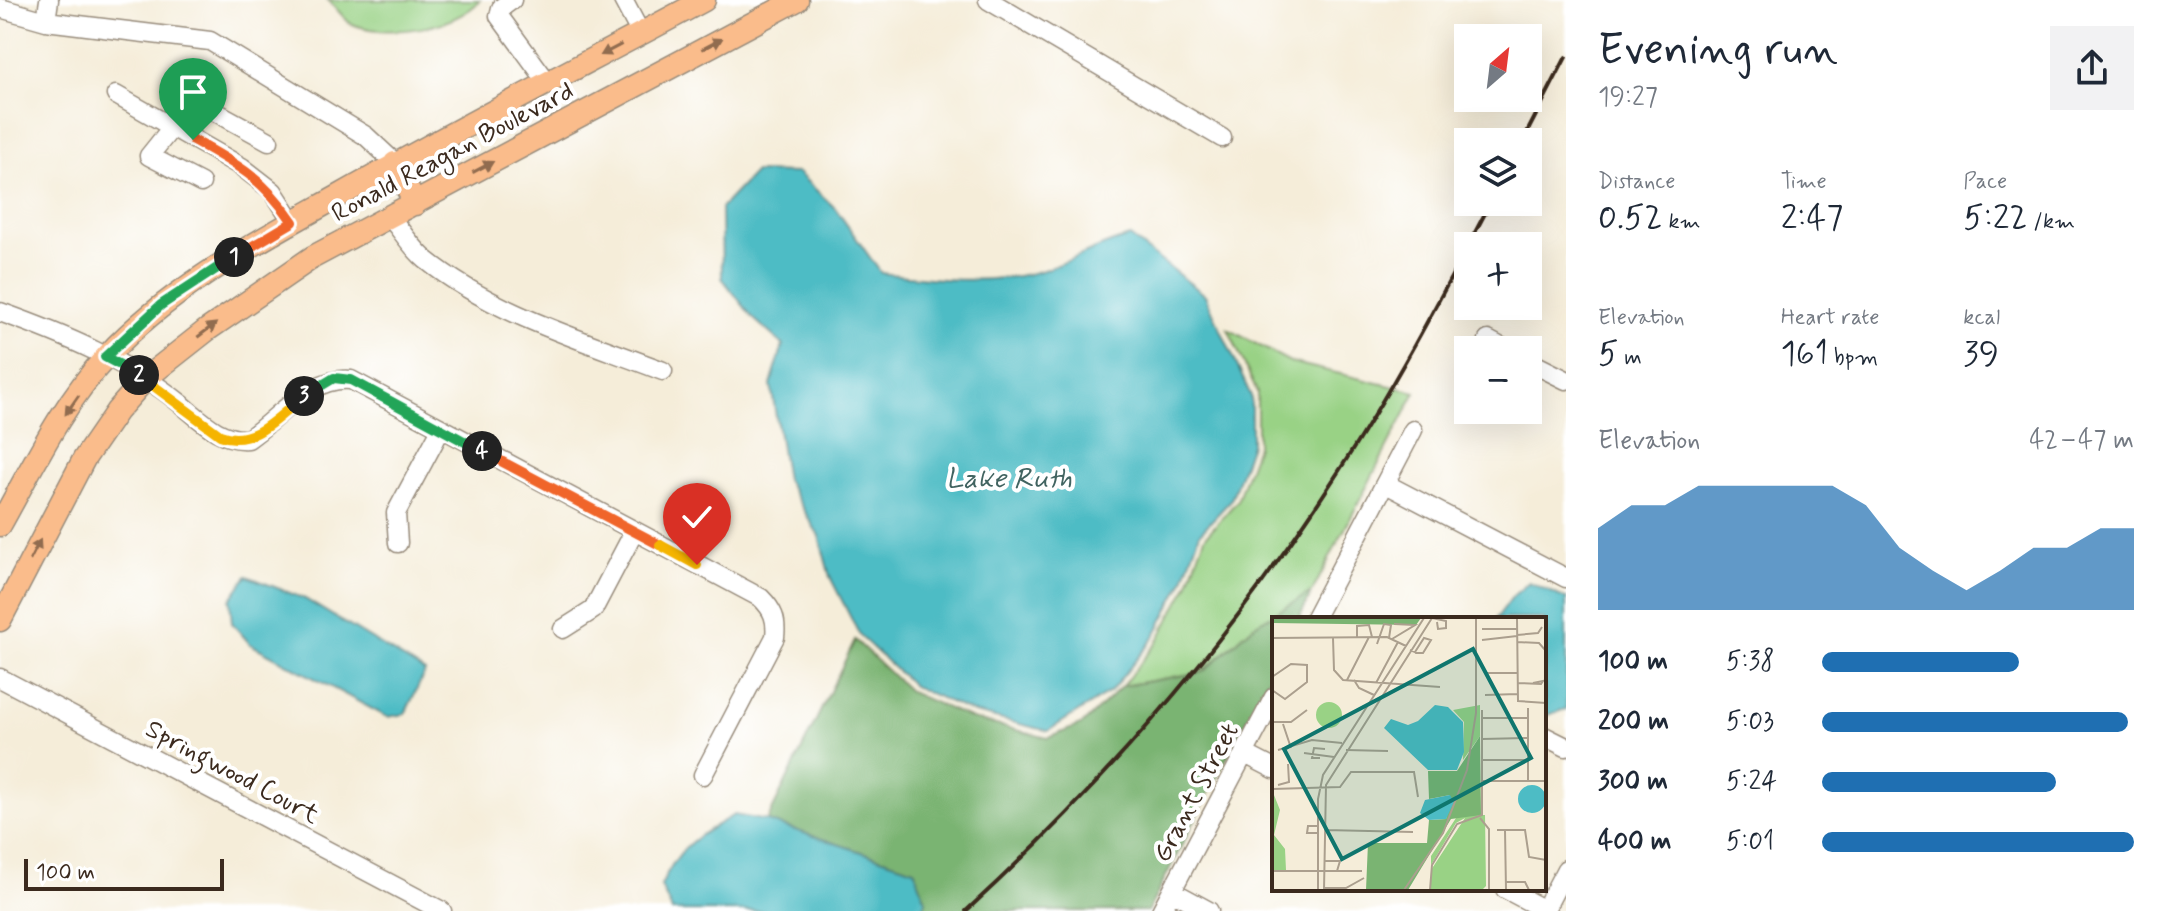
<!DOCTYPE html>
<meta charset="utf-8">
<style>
body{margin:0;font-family:Mynerve,sans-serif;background:#f2f2f3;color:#1f2937;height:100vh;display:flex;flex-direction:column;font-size:30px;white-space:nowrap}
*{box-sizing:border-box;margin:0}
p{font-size:26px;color:#747a83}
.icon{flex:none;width:44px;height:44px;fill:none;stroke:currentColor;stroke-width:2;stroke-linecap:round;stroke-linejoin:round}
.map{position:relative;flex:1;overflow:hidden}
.details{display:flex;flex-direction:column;background:#fff;width:600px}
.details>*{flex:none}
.needle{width:52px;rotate:28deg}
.fabs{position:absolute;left:1454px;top:24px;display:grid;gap:16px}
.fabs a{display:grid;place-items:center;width:88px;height:88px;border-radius:0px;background:#fff;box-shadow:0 8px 32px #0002;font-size:40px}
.scale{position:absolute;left:24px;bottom:20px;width:200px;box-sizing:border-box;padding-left:8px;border:4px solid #3b2a1e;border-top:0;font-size:22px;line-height:28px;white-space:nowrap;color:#3b2a1e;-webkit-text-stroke:6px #fff;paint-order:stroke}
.pin{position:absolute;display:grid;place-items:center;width:68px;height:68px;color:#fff;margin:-82px -34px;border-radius:50% 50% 50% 0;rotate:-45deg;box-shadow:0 0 8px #0007}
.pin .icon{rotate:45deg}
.km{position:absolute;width:40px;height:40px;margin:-20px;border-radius:50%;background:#222;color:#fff;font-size:22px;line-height:40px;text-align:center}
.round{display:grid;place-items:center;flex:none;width:84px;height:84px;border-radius:0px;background:#f2f2f3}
.summary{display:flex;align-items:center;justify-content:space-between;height:136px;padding:0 32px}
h1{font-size:44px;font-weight:600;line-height:60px}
.metrics{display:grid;grid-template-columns:repeat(3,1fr);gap:12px;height:136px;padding:8px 32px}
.metrics div{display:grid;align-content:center}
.metrics b{font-size:34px;font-weight:600}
.metrics small{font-size:22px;font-weight:400}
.metrics p{font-size:22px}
.chart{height:224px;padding:16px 32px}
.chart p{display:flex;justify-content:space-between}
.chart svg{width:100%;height:144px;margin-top:8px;fill:#1f6fb2;opacity:.7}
ul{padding:0 32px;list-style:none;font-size:26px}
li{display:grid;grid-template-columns:128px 96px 1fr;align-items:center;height:60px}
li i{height:20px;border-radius:10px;background:#1f6fb2}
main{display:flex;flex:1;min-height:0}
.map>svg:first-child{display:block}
.green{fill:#99d285;stroke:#6a7e52;stroke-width:2}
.forest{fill:#7ab472;stroke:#5a6f48;stroke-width:2}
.water{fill:#4dbcc5;stroke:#447372;stroke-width:2}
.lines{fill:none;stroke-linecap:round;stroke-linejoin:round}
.minor-casing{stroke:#988c7c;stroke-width:21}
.major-casing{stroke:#988c7c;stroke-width:25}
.minor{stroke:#fff;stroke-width:18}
.major{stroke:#fabc8b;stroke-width:22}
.rail{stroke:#3b2a1e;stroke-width:4}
.oneway{fill:#916c4f}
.split-1-casing{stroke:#fff;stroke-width:16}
.split-2-casing{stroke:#fff;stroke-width:16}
.split-3-casing{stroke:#fff;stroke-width:16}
.split-4-casing{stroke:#fff;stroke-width:16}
.split-5-casing{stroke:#fff;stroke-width:16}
.split-6-casing{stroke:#fff;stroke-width:16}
.split-1{stroke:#f0652b;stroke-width:10}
.split-2{stroke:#22a559;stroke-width:10}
.split-3{stroke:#f5b400;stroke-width:10}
.split-4{stroke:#22a559;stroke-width:10}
.split-5{stroke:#f0652b;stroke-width:10}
.split-6{stroke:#f5b400;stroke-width:10}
.labels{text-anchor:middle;stroke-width:8;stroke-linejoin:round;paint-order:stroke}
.street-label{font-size:26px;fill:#3b2a1e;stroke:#fff}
.water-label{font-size:28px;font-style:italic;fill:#426461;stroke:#fff}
.inset-road{fill:none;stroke:#ab9f8e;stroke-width:2}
.view{fill:#0f766e;fill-opacity:0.15;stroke:#0f766e;stroke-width:4}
.inset-edge{fill:none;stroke:#3b2a1e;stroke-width:4}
</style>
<main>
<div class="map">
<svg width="1566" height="911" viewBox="0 0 1566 911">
<rect width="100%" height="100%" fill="#fff"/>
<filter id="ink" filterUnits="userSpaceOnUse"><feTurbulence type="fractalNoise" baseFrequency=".0125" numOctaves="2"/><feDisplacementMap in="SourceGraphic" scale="16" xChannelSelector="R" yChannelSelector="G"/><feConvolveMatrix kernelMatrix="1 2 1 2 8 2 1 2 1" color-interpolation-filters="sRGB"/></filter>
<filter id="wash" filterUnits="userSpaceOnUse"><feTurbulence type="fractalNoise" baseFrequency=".006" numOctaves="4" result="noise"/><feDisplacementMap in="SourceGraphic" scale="32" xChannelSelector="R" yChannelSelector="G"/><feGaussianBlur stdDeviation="1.8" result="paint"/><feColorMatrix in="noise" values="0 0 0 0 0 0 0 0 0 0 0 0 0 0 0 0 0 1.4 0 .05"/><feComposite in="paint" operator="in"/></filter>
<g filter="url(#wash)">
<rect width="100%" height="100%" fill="#f5edd9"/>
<path class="green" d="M328,0h152c-23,29 -97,39 -130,23 -7,-5 -15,-17 -22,-23z
M1228,329l62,33 126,30 -104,200 -56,32 -54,48 -80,14 35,-44 31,-57 17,-48 32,-36 20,-55v-54z"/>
<path class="forest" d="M1312,592l-13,27h-25v48l-126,244h-226l4,-10 -12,-32 -147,-48 88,-181 55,52 62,27 76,19 35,-14 39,-38 81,-14 53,-48z"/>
<path class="water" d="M755,172l43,1 37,35 46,65c51,6 105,12 156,-1 33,-9 60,-27 93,-35l75,58 46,101v48l-20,56 -31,33 -17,49 -30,57 -42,52 -63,40 -74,-18 -61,-27 -53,-50 -30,-59 -11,-41 -33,-56 -15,-95 12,-40 -30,-27 -31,-40 -1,-70z
M247,576l58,23 120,73 -20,42 -18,3 -137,-73 -18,-21 -2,-23z
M1529,582l37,17v110l-22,7v-97h-48l17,-23z
M734,815l33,6 147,48 12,32 -4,10h-250l-11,-25c17,-40 36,-50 73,-71z"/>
</g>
<g filter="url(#ink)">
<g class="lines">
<g class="minor-casing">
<path id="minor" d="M512,0l-11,8 -2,8 49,67
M623,0l18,34
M988,0l234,138
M0,8l46,13 164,20 156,95 29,27
M46,21l3,-21
M116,95l126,72 31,24 20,31
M201,183l-52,-27 45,-56 75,41
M390,217c11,13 22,31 35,42 68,55 158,81 238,112
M0,312c62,22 129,50 180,91 21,17 40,38 68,36 32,-22 62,-63 103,-59l410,218c12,12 16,21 14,39l-72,138
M1488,340l19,10
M1528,361l38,19
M1386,484l180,94
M398,543l-2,-30 45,-84
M1314,619l99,-189
M563,629l30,-19 41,-78
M0,678l442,233
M1544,736l22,11
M1245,754l29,15
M1505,889l40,21
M1172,891l37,20
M1161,911l113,-214
M1544,911l22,-42"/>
</g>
<g class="major-casing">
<path id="major" d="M395,163l20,41
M0,525c32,-57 62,-121 107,-169 65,-70 152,-115 234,-161 119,-68 242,-130 363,-195
M0,620l84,-161 33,-48 29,-33 61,-48 106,-73 484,-257"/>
</g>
<use href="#minor" class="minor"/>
<use href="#major" class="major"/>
<path class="rail" d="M1522,142l44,-85
M966,911c141,-129 265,-273 369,-434 58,-88 107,-182 156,-275"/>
</g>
<defs><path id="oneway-solid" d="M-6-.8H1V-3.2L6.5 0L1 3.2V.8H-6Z" transform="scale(2)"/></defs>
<g class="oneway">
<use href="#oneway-solid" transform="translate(712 44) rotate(-28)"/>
<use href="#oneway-solid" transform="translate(611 50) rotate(152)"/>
<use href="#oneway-solid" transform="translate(483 167) rotate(-28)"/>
<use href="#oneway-solid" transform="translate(207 330) rotate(-37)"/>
<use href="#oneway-solid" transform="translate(72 405) rotate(125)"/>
<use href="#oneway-solid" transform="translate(35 550) rotate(-63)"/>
</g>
</g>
<g class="lines" filter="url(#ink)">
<g class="split-1-casing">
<path id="split-1" d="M193,140c44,24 72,40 100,82l-59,35"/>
</g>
<g class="split-2-casing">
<path id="split-2" d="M139,375l-34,-18 56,-52 73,-48"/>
</g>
<g class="split-3-casing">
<path id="split-3" d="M139,375l81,60c34,13 58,-19 84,-39"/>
</g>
<g class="split-4-casing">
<path id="split-4" d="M304,396l30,-18 17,2 131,71"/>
</g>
<g class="split-5-casing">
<path id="split-5" d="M482,451l178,94"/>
</g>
<g class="split-6-casing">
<path id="split-6" d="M660,545l37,20"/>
</g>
<use href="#split-1" class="split-1"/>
<use href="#split-2" class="split-2"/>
<use href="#split-3" class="split-3"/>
<use href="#split-4" class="split-4"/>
<use href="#split-5" class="split-5"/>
<use href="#split-6" class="split-6"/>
</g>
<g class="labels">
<g class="street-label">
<text transform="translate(452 151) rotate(-28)" y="9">Ronald Reagan Boulevard</text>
<text transform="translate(233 771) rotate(28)" y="9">Springwood Court</text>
<text transform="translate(1195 792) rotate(-62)" y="9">Grant Street</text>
</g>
<g class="water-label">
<text x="1009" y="487">Lake Ruth</text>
</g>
</g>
<g transform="translate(1272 617)">
<rect width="274" height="274" fill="#f5edd9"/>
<path d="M44 98a13 13 0 1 1 26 0a13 13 0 1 1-26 0ZM208,88v31l-17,24 1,-38 -11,-12zM0,173l8,20 -6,25 11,14 1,21h-14zM186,198h27l1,71 -4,4h-51v-20l34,-52 -9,5 -25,42v-9z" fill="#99d285"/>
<path d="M0,1h149l-5,7 -144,-2zM208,119l1,79 -30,4 -43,71h-42l2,-47h59l2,-23 17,-1 4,-24 -21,4 -1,-28h29z" fill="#7ab472"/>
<path d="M163,88l13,2 15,15 1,30 -7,18h-29l-44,-42 7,-9 17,6 10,-4zM246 182a14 14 0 1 1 28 0a14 14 0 1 1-28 0ZM178,178l4,7 -8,17 -17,1 -9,-7 5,-13z" fill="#4dbcc5"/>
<path class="inset-road" d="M160,1l14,3v7l-8,1 -1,-7M245,1l1,83 28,2M210,12h35M245,18l21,-2 4,-6M85,20v-11l12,-1 3,12M0,21l115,-1 19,9M61,21l1,32 9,10 97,7M120,22l23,-14 -21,-1M210,23l35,-4M245,25l22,1 7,8M105,27l7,-20 7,1 -2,13M138,33l5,2 1,1h7l8,-13 -7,-2 -9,14M214,56h31M0,60l19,-13 16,1v17l-22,17 -13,-9M75,63l22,-43M82,63l5,8 15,7M104,66l22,-41M246,66l23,1 2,-3 -10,2M213,78l33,-1M256,91v73M210,101h46M0,105h19l16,-12M11,107l8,24M210,122l46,-1M6,133l34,-10 30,3M74,133l42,1M32,136l30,4M48,141h-8l2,-10 11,1M210,143h46M210,164h64M6,168l11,-3 -1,-18M0,172l68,-2 11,-15h63l4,25M208,201l9,11v61M46,209h-10l-1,7h11M53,213l88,2M225,213h28l4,27 17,3M233,213l1,60M53,244h15l-3,10M0,254h90M234,265h19l4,8M52,271h22l18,-10M46,273v-91l5,-24 101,-157M52,273l2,-105 106,-167M132,273l39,-57 24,-63 9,-57v-95M158,273l2,-25 25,-41 25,-9v-105"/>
<path class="view" d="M201,32l58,109 -189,101 -58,-110z"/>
<rect width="274" height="274" class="inset-edge"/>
</g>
</svg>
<div class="fabs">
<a><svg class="needle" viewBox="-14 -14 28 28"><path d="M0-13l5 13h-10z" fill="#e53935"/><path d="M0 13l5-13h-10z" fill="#747a83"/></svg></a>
<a><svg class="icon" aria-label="layers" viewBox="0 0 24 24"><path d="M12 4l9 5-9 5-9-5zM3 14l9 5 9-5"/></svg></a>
<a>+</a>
<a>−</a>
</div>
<div class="scale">100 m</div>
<div class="pin" style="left:193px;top:140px;background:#1e9e55"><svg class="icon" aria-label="arrive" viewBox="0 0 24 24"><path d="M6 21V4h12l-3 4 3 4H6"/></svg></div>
<div class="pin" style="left:697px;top:565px;background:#d93025"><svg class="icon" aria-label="check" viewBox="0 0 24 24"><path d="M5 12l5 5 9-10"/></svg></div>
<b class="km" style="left:234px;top:257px">1</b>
<b class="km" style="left:139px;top:375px">2</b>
<b class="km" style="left:304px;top:396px">3</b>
<b class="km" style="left:482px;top:451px">4</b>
</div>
<section class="details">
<div class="summary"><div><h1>Evening run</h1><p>19:27</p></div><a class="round"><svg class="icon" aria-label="share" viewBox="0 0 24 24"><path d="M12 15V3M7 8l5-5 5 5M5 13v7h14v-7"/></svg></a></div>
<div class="metrics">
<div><p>Distance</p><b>0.52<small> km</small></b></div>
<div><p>Time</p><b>2:47</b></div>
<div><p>Pace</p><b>5:22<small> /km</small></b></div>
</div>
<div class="metrics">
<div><p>Elevation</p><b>5<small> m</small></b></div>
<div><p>Heart rate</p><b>161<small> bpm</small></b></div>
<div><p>kcal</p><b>39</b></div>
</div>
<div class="chart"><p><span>Elevation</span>42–47 m</p>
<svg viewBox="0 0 160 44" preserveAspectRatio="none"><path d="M0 44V19L10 12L20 12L30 6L40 6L50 6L60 6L70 6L80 12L90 25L100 32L110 38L120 32L130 25L140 25L150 19L160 19V44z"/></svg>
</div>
<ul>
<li><b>100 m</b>5:38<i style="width:63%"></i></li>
<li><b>200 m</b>5:03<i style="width:98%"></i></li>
<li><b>300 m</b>5:24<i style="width:75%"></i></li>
<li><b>400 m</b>5:01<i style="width:100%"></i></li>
</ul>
</section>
</main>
